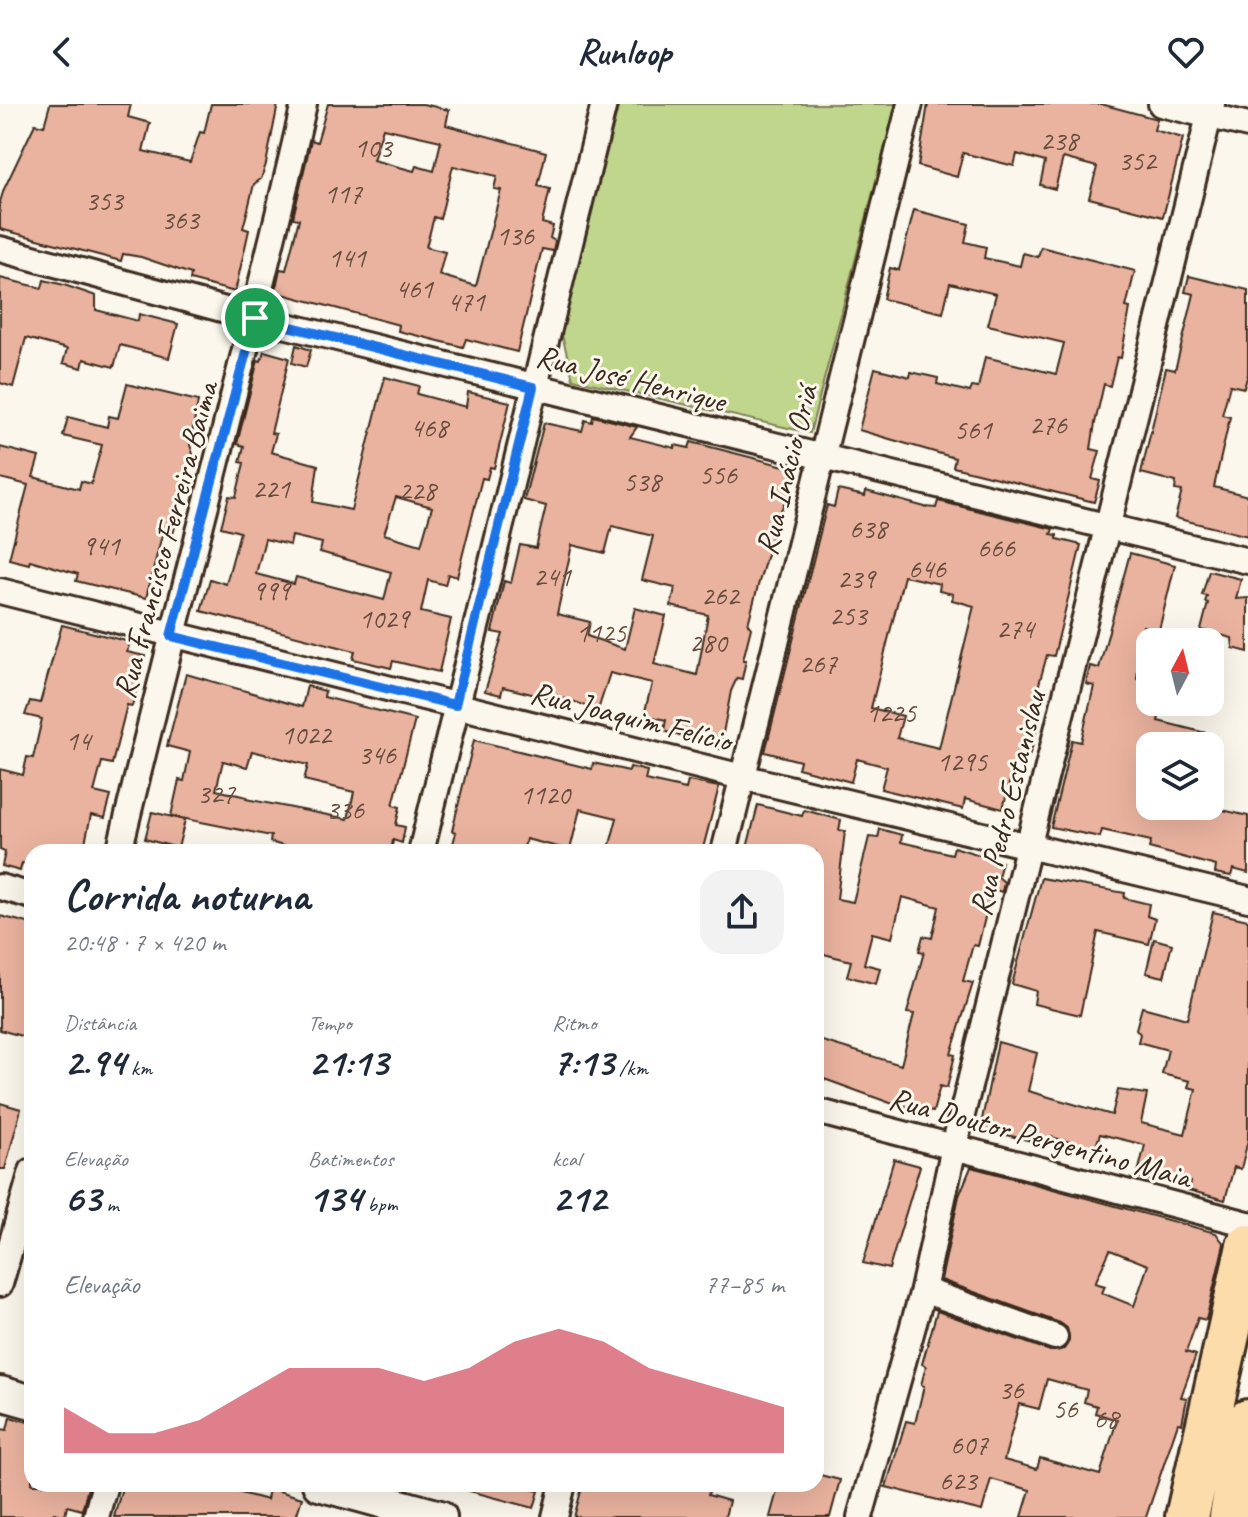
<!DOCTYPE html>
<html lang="pt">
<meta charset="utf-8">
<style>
body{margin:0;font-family:Caveat,sans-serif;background:#f2f2f3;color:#1f2937;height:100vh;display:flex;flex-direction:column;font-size:30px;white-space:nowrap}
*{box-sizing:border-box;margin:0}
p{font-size:26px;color:#747a83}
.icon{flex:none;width:44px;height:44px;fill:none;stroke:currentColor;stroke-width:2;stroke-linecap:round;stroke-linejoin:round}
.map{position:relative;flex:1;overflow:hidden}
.details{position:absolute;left:24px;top:740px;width:800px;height:648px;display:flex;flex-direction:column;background:#fff;border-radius:24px;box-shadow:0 8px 32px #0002}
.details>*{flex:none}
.needle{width:52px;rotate:7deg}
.controls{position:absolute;left:1136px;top:524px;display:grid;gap:16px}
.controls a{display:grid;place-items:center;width:88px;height:88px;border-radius:16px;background:#fff;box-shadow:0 8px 32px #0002;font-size:40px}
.pin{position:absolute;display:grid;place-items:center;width:68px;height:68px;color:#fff;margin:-34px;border:4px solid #fff;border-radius:50%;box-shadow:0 2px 8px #0007}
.round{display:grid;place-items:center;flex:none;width:84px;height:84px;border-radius:24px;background:#f2f2f3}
.headline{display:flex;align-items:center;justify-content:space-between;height:136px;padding:0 40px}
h1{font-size:44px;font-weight:600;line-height:60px}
.figures{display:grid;grid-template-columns:repeat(3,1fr);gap:12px;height:136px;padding:8px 40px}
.figures div{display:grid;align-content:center}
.figures b{font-size:40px;font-weight:600}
.figures small{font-size:22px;font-weight:400}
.figures p{font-size:22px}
.chart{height:224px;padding:16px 40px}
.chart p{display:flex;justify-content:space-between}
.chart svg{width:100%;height:144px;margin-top:8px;fill:#d1495b;opacity:.7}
header{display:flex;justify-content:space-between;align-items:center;height:104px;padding:0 40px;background:#fff;font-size:36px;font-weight:600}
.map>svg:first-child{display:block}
.grass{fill:#c0d68c;stroke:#7e8055;stroke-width:2}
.building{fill:#eab39f;stroke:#3b2a1e;stroke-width:2;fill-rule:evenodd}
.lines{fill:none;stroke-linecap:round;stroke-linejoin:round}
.street-casing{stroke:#3b2a1e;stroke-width:30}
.secondary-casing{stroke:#3b2a1e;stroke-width:38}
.highway-casing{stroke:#3b2a1e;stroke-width:48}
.street{stroke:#fbf7ec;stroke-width:24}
.secondary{stroke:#fbf7ec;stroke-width:32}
.highway{stroke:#fddcac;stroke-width:42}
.route-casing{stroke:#fff;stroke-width:16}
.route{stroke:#1a73e8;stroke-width:10}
.labels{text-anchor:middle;stroke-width:6;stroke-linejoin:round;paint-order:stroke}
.number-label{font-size:28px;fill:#674c3e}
.street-label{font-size:32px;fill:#3b2a1e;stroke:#fbf7ec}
</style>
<header><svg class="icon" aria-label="back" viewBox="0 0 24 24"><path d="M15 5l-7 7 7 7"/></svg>Runloop<svg class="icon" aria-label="heart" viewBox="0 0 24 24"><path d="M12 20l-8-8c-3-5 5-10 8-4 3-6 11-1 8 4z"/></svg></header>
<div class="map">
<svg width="1248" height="1413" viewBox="0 0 1248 1413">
<rect width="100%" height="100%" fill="#fbf7ec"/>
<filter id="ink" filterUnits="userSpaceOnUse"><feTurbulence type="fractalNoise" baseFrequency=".0125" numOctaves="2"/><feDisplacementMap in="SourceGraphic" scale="16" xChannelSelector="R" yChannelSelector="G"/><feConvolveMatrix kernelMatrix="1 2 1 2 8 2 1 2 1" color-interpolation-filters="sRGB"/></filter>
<g filter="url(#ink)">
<path class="grass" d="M619,0h277l-86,329 -237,-54 -12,-48z"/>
<path class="building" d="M50,0h81l-3,13 22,6 -7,28 47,11 10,-30 4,1 7,-29h67l-12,60 -5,15 -7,5 -6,25 -5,19 6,2 -14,62 -45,-12 1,-6 -50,-17 -18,-3 -2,7 -121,-32v-27l4,-13 31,-65 9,2z
M328,0h95l26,6 -3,15 100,27 -8,34 12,3 -8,34 11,3 -3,12 5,3 -2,10 -11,-2 -25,103 -51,-13 -3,8 -40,-10 -25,-6 1,-6 -124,-33 5,-23 6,1 13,-51 -6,-1 18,-78 6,2zM383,24l58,13 -7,30 -18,-5 -2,5 -41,-11zM453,62l44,10 -3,13 7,1 -25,96 -37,-11 6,-23 -19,-5 8,-30 6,2z
M928,0h173l56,15 -3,11 29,8 -20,79 -74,-19 8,-31 -34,-9 -8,31 -15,-4 5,-23 -28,-8 -3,12 -51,-13 -6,24 -39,-11z
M914,106l55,14 -4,18 21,5 -2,11 36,8 3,-13 15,4 3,-10 94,24 -9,36 4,1 -9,50 -4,-1 -7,29 -6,-2 -9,39 -4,26 9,2 -8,28 8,2 -6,21 -141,-35 2,-9 -96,-28 16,-62 35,9 1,-5 27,6 -1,6 33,8 2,-5 6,1 7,-31 71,17 8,-31 -76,-18 8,-31 -46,-11 -7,30 -60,-14 7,-31 9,2z
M1189,172l59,14v84l-4,14 -14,-3 -8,30 8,2 -16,70 34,9v40l-73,-18 7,-27 -7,-1 1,-8 -35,-9 25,-105 9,2 11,-43 8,-33 -9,-2z
M0,174l42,10 2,-8 20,5 32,11v14l42,11 1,-7 39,10 -9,34 -49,-13 -6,22 -30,-8 -2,9 -19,-5 4,-14 -41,-11 -13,49 -13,-4z
M296,241l15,5 -5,17 -14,-4z
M264,247l25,7 -18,75 5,1 -5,18 47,13 -5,37 38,8 34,-133 34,9 -2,8 49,13 2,-15 42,10 -16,66 -4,-1 -3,12 -5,-1 -25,99 -9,-3 -3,11 -17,-5 -7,32 30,7 -12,53 -46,-11 -2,7 -38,-9 2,-8 -154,-40 9,-32 16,5 14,-52 -19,-5 8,-31 7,1 8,-34 -4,-1 4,-16 -7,-2 21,-84 3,1zM396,393l36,10 -11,38 -37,-11zM292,432l30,7 -2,9 71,20 -7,28 -88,-23 -2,7 -38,-10 9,-35 25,6z
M127,280l71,17 -8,44 3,9 -9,40 -11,40 -10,-3 -17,67 -70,-17 2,-7 -48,-14 -1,4 -20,-5 19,-74 -28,-7v-31l39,10 -6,20 46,12 2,-8 10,3 11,-39 -39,-9 5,-19 39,10 2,-11 9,2z
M593,312l44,11 -7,10 45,11v-3l14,3 2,-6 105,27 -9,36 -3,-1 -6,12 -19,66 -11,42 3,4 -8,32h3l-4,19 -5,-1 -6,13 -11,58 -56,-18 2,-11 -22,-5 8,-32 -42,-10 -12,37 -49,-17 -1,5 -45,-11 -2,8 -16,-4 18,-57 -11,-2 12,-51 7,2 9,-38 16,3 10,-42 -22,-6 20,-77 38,8 3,-11 7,2zM612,422l41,10 -11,44 33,8 -4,18 37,9 -11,60 -43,-11 12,-48 -31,-8 -10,41 -38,-13 3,-14 -33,-8 15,-69 33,8z
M838,386l27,6 1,-5 59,16 11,1 2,-7 115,28 -2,5 6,1v4l24,6 -27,111 -7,-1 -17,62 9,2 -7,29 -4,10 -12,-3 -13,54 -38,-10 -2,10 -82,-20 6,-22 -30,-8 -6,23 -53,-14 2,-7 -35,-9 62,-247 7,2zM904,472l36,8 -1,7 14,3 -1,6 22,6 -35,142 -42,-10 6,-22 -32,-8z
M1130,449l45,12 -16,65 -16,-4 -6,53 13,4v19l12,2 -4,17 48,12 -3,13h-53v34l-6,26h62l42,10v57l-15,-4 -2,7 -16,-3 1,-7 -67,-18 2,-7 -49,-11 -2,7 -49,-10 21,-87 9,2 13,-56 -8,-2 4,-18 9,2z
M1209,467l32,8 -5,20 12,-1v54l-15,-4 -1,-10 -31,-8 7,-27 -3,-1 2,-6 -5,-1z
M62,521l68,17 -3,10 18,4 -13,50 -5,-1 -15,59 -10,-2 -8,30 17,4 -6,22 -14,-3 -8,37h-51v14l-10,-3 -2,8 -18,-5 3,-14 -5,-2v-81l23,6 4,-18 6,1 9,-39 -17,-4 5,-14 10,2z
M186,570l116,33 5,-21 18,5 -1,6 91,23 -22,85 7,2 -4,18 9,2 -3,16 -9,-3 -2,12h-88l-33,-10 1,-6 -100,-20 8,-36 5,1 6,-29 -23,-6zM252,647l56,14 -4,15 50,12 -6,27 -102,-20 1,-2 -31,-7 7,-29 24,6z
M474,636l118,29 1,-6 36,8 1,-4 17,4 -2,9 41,9 2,-8 31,6 -17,65h-94l9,-34 -37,-9 -10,41 -44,-11 -3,13h-72l5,-20 -4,-1z
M758,701l44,11 2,-6 37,10 -2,10 6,1 -8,68 16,3 16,-65 9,1 2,-9 22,6 -1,7 51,12 2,-7 48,15 -4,15 6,5 -2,10 -10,-3 -14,57 -5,-1 -10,36 10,2 -22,71 4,1 -8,33 -7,-2 -7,26 -40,-8 -77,-28v-37l85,26 13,-51 -7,-1 17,-61 -5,-1 4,-15 9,2 7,-31 -37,-10 -10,41 -20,-5 -8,31 16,4 -4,16 -29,-8 4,-15 -35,-9v-100h-70z
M152,708l33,8 -7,28 -33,-9z
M1041,774l84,15 -1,5 25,6 -2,12 8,3 -6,25 -51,-12 -18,83 -46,-11 2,-13 -24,-7z
M1213,808l35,8v220l-7,29 -7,-2 -9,33 -37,-10 2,-8 -35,-9 -1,8 -17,-4 8,-32 -45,-11 -5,15 -44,-12 -2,8 -69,-16 18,-87 39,11 -9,38 84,24 6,-25 29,4 -6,29 44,11 11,-45 -8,-2 2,-6 -28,-7 6,-24 -30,-8 2,-8 -4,-5 6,-22 45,12z
M0,812l32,8v115l-32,-9z
M1154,835l18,5 -8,33 -18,-4z
M0,999l21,6 -16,60h-5z
M894,1055l26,7 -31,103 -26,-6z
M971,1063l245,66 8,11 -18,76 -8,-2 -12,34 10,3 -15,42 6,1 -5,26 -4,-1 -32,94h-124l8,-27 -39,-11 -9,32 -96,-24 20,-66 9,2 9,-37 -3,-1 5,-19 -4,-2 15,-53 113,40 14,-2 5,-8 -2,-13 -7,-5 -119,-43 18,-84zM1110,1146l38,15 -14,41 -32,-13 3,-7 -10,-3zM1047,1275l40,11 -3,12 13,4 -2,7 22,7 -17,55 -60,-17 -3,11 -33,-9 15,-56 20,5z
M10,1313l22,6v61h57l-7,26 -15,-4 -2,10 -11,-3 -1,4h-53v-88l7,1z
M816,1370l24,6 -10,37h-60l9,-33h37z
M123,1380h105l-2,5 41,11 2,-12 33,10 -6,19h-182z
M463,1380h67l-1,5 10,2 -5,17 -72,-19z
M583,1380h128l-3,11 21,6 -4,16h-151z"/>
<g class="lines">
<g class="street-casing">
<path id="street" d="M1161,0l87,21
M0,145l255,69 993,243
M0,487l742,186 506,122
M119,748c60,-250 128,-497 185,-748
M421,748l183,-748
M724,748l186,-748
M0,783l32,9
M816,1007l432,113
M0,1180l32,-113
M923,1186l132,47
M96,1413l9,-33
M555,1413l8,-33
M860,1413l63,-227 31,-143 258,-1043"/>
</g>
<g class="secondary-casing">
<path id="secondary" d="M0,1289l32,9
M319,1380l121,33"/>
</g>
<g class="highway-casing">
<path id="highway" d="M1187,1413l61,-271
M1231,1413l17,-96"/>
</g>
<use href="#street" class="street"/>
<use href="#secondary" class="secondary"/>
<use href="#highway" class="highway"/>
</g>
</g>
<g class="lines" filter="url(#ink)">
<g class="route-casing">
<path id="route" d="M255,214l278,69 -78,318 -284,-69z"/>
</g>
<use href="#route" class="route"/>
</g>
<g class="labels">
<g class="number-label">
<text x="1059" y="46">238</text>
<text x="373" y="53">103</text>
<text x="1137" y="66">352</text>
<text x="343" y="99">117</text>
<text x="104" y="106">353</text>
<text x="180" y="125">363</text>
<text x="515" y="141">136</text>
<text x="347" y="163">141</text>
<text x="414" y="194">461</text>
<text x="466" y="207">471</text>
<text x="1048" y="330">276</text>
<text x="429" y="333">468</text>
<text x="973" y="335">561</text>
<text x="718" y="380">556</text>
<text x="642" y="387">538</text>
<text x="271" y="394">221</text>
<text x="417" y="396">228</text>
<text x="868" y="434">638</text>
<text x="101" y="451">941</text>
<text x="996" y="453">666</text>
<text x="927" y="474">646</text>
<text x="552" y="482">241</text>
<text x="856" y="484">239</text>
<text x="271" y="496">999</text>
<text x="720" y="501">262</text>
<text x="848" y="521">253</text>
<text x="384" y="524">1029</text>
<text x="1015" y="534">274</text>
<text x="601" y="538">1125</text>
<text x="708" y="548">280</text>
<text x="818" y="569">267</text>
<text x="891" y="618">1225</text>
<text x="306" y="640">1022</text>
<text x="78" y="646">14</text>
<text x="377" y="660">346</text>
<text x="962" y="667">1295</text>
<text x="216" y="699">327</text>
<text x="545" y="700">1120</text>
<text x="345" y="715">336</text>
<text x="1011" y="1295">36</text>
<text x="1065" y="1314">56</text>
<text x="1106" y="1324">68</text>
<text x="969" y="1350">607</text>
<text x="958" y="1386">623</text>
</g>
<g class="street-label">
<text transform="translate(631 274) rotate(14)" y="11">Rua José Henrique</text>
<text transform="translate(786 366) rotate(-76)" y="11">Rua Inácio Oriá</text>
<text transform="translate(165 436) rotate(-75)" y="11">Rua Francisco Ferreira Baima</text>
<text transform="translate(631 612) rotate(14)" y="11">Rua Joaquim Felício</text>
<text transform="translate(1007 699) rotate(-76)" y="11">Rua Pedro Estanislau</text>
<text transform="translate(1040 1033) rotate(15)" y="11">Rua Doutor Pergentino Maia</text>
</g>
</g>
</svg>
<div class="controls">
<a><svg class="needle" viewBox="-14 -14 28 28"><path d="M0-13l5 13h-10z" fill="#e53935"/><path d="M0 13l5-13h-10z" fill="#747a83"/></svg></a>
<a><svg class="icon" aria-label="layers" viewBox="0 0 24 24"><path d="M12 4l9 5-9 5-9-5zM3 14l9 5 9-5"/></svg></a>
</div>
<div class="pin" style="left:255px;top:214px;background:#1e9e55"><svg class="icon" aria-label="arrive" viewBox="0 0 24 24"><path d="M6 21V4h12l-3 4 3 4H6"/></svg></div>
<section class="details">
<div class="headline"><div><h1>Corrida noturna</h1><p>20:48 · 7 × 420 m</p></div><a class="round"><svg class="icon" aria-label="share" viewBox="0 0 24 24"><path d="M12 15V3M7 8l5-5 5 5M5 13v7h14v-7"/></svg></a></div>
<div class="figures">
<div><p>Distância</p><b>2.94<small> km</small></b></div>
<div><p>Tempo</p><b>21:13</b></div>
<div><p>Ritmo</p><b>7:13<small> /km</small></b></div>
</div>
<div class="figures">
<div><p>Elevação</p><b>63<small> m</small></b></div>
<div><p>Batimentos</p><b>134<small> bpm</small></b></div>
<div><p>kcal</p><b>212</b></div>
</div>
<div class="chart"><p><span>Elevação</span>77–85 m</p>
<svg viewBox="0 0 160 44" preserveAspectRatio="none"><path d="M0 44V30L10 38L20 38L30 34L40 26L50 18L60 18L70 18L80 22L90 18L100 10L110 6L120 10L130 18L140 22L150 26L160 30V44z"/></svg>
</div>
</section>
</div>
